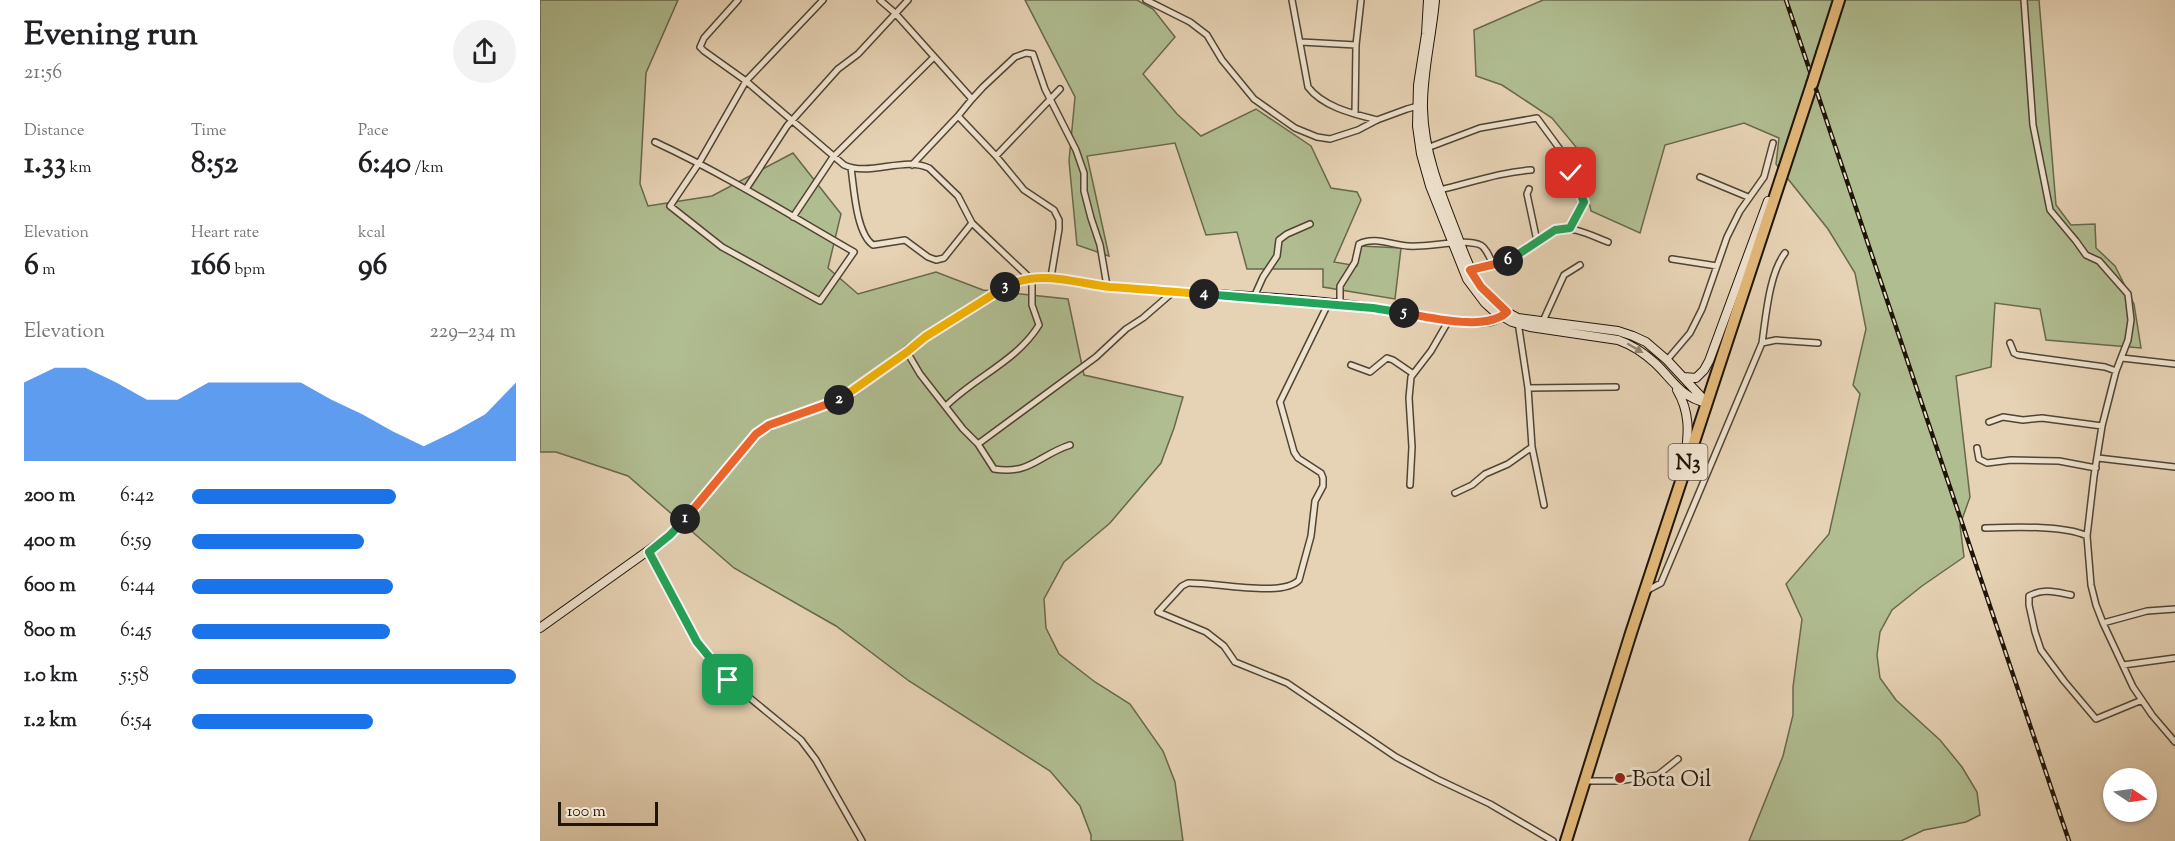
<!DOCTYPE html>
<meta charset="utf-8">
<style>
body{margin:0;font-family:"Sorts Mill Goudy",serif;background:#f2f2f2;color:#202124;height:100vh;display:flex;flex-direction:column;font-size:22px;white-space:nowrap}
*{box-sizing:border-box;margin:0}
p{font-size:20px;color:#757577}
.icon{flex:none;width:33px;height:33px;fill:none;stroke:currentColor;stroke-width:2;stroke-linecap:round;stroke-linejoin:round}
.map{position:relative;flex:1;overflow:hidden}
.details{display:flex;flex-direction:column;background:#fff;width:540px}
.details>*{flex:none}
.needle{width:39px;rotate:103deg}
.fabs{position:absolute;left:1563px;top:768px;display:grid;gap:12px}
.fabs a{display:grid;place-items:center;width:54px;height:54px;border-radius:50%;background:#fff;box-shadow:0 2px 4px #0004;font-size:30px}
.scale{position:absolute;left:18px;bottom:15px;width:100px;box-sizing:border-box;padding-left:6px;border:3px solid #1e1408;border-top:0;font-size:16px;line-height:21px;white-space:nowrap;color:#1e1408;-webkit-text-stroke:4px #efe2ce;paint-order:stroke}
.pin{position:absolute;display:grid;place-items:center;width:51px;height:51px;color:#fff;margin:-26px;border-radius:12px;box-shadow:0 3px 9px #0006}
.km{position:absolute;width:30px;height:30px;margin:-15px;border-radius:50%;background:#222;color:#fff;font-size:16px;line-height:30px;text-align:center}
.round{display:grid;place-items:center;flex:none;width:63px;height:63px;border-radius:32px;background:#f2f2f2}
.head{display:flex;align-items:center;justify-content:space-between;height:102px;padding:0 24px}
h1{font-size:33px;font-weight:800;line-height:45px}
.stats{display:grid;grid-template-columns:repeat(3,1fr);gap:9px;height:102px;padding:6px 24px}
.stats div{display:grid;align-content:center}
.stats b{font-size:30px;font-weight:800}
.stats small{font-size:16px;font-weight:400}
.stats p{font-size:16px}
.chart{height:168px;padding:12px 24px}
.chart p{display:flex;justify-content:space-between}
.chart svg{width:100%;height:108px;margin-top:6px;fill:#1a73e8;opacity:.7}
ul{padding:0 24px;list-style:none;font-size:20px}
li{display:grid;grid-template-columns:96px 72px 1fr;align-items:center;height:45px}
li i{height:15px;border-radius:8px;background:#1a73e8}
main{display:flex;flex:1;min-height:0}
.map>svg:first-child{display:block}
.green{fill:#b0bd91;stroke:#67684c;stroke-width:1.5}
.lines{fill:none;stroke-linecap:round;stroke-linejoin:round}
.street-casing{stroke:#504433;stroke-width:8}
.secondary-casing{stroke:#1e1408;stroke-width:10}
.highway-casing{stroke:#1e1408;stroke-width:14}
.street{stroke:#efe2ce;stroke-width:5}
.secondary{stroke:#efe2ce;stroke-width:8}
.highway{stroke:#e3b97a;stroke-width:10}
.rail-casing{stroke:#1e1408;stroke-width:4.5}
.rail{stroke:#efe2ce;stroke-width:2;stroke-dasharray:7;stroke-linecap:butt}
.highway-bridge-casing{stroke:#1e1408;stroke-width:14;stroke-linecap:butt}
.highway-bridge{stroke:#e3b97a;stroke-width:10}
.oneway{fill:#918575}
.split-1-casing{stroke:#fff;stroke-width:12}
.split-2-casing{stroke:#fff;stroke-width:12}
.split-3-casing{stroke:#fff;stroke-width:12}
.split-4-casing{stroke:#fff;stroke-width:12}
.split-5-casing{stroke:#fff;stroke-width:12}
.split-6-casing{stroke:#fff;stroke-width:12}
.split-7-casing{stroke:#fff;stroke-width:12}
.split-1{stroke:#22a559;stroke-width:8}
.split-2{stroke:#f0652b;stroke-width:8}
.split-3{stroke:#f5b400;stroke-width:8}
.split-4{stroke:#f5b400;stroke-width:8}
.split-5{stroke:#22a559;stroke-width:8}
.split-6{stroke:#f0652b;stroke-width:8}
.split-7{stroke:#22a559;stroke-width:8}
.poi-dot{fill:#8f2418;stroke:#efe2ce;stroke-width:2}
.labels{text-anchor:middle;stroke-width:6;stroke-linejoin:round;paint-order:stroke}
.shield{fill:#efe2ce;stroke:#5d5243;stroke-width:1.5}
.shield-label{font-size:21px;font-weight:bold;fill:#1e1408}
.poi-label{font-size:22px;fill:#1e1408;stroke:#efe2ce;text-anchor:start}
</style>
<main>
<section class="details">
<div class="head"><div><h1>Evening run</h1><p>21:56</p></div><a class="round"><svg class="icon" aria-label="share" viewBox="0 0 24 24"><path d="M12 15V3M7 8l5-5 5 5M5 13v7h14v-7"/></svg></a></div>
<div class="stats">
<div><p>Distance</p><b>1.33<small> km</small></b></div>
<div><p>Time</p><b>8:52</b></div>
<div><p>Pace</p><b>6:40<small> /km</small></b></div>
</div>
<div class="stats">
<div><p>Elevation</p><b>6<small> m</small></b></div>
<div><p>Heart rate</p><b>166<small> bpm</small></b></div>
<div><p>kcal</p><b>96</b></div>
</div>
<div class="chart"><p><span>Elevation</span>229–234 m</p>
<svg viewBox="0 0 160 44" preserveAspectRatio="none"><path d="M0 44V12L10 6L20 6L30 12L40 19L50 19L60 12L70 12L80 12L90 12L100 19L110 25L120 32L130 38L140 32L150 25L160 12V44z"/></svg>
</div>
<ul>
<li><b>200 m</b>6:42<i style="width:63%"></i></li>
<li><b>400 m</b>6:59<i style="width:53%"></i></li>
<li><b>600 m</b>6:44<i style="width:62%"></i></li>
<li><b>800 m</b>6:45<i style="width:61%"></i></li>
<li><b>1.0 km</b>5:58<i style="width:100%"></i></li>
<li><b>1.2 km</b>6:54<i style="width:56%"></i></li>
</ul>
</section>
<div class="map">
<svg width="1635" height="841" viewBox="0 0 1635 841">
<rect width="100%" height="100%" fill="#e6d2b4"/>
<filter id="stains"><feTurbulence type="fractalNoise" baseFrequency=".00333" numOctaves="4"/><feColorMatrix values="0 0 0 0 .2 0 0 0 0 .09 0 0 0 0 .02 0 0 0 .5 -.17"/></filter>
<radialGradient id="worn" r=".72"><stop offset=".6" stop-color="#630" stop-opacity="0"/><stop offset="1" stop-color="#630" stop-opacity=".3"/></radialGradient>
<path class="green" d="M0,0h138l-32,73 -6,111 8,22 64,-10 81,-43 48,61 -13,54 30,26 78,-22 47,18 85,9 16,76 99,22 -9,31 -13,35 -51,60 -46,39 -20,37 2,29 13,26 36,28 35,22 33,47 12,31 8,59h-92v-6l-11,-29 -30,-35 -141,-90 -73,-55 -102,-58 -106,-92 -72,-24h-16z
M485,0h112l16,9 22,28 -32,37 34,40 24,22 55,-27 55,37 20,42 26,4 4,8 -27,62 23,4 3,-20 41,2 -6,51 -72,-12v-18h-76l-10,-37 -31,3 -31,-92 -88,13 22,100 -32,-11 -8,-84 6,-64z
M1003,0h496l17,205 15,20 24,-1 1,24 19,18 19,38 7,44 -95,-8 -6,-31 -45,-6 -4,64 -35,9 14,121 -10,28 4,32 -42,29 -30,24 -12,22 -3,23 3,23 16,22 44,40 22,27 15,25 3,23 -14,7 -42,8 -23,11h-152l34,-85 10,-41v-28l9,-68 -16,-35 43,-50 31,-140 -7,-9 13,-56 -11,-56 -27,-44 -52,-65 3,-26 -35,-15 -79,22 -25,88 -49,-22 -15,-64 -24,-29 -50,-33 -26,-9 -2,-46z"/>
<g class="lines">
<g class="street-casing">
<path id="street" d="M198,0l-34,38 -4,9 4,4 42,30 98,84c25,12 60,-9 85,3l29,28 14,27 60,57v25l7,20c-22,36 -64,52 -93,81
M340,0l15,13 77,86 -14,17 38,40 28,34 30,20 5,10v9l-8,48
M606,0l44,22 17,13 15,25 32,39 41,29 22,9 13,2 28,-9 19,-10 30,-11 11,-3
M752,0l16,87c15,20 46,27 69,33
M1484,0l9,125 17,85 26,31 10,14 13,6 29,33 3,26 -3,20 -12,31 -14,55 -8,50 -7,60 4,49 5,20 7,18 30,64 19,28 23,27
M761,42l55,3
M432,99l11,-12 32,-30 11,-4 7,1 12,35 31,61 8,23v18l7,27 9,27 7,41
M815,114l1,-69 5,-45
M115,142c69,32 133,72 199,110l-34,49 -98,-54 -52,-41 29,-43 47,-82 77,-81
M887,148l53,-20 57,-10 33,45 5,21 7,10 2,8 -14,26
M456,156l64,-67
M372,165l46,-49
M311,168c3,20 5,65 22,77l32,-5 23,17 8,3 8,-2 28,-35
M1160,177l48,20
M206,189l41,-63 51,-57 20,-15 50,-54
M989,189l-2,5 10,47
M900,190c30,-7 60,-18 91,-20
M253,217l40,-60 101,-100
M920,242c23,1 23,1 33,22
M1132,259l45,7
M930,270l39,-10 46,-30c17,-5 37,6 53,12
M714,297l9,-20 14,-21 2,-16 8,-6 23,-10
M788,304l-48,98 14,50 4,6 23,15 2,5v8l-8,15 -4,35 -12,44c-16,18 -86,2 -111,3l-6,3 -24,26 48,20 18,14 11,16 52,21 109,74 41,22 53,25 63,37
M800,305v-19l15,-24 4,-18c15,-8 33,1 49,2 14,1 29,-2 44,-3
M1003,321l21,-46 16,-10
M1222,343c4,-27 7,-69 23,-90
M1470,343l4,10 4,2 87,12 11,4
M367,352l13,22 43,55 15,15 118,-87 30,-28 17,-11 30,-26
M1582,358l53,6
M1127,360l23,-27 12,-24 25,-72 13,-26 24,-34 9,-34
M811,365l19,7 17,-14 6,2 19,13
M988,388l88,-1
M1449,422l14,-5 20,3 19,-2 60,8
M438,444l16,25c36,6 45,-14 76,-24
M992,447l12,58
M1437,448l2,11 8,4 24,-3 48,1 37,7
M1558,458l77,9
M870,485l2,-38 -3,-49 2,-21 20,-26 18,-31
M915,493l17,-8 13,-11 23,-10 24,-17 -4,-59 -10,-66
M1445,528c27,-1 79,-3 102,8
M109,552l48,90 31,38 73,60 15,20 46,81
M1106,591l15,-8 101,-240 14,-3 42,3
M1531,595c-15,-3 -28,-7 -42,1v9l6,27 6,18 23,31 32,38 46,-19
M1563,623l44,-12 28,-2
M1583,665l52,-7
M1044,781h34l40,-6 20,-16"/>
</g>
<g class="secondary-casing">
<path id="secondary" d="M888,0l-2,34 -8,51 -1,41 4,28 9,32 37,93 18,24 10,9 17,10 18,5 88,13c14,5 25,12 37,23 18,17 25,34 52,40
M895,0c-3,36 -13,74 -12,109 1,42 16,80 31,118 8,20 14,41 26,59 9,13 23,25 38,32l100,13 15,5 13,6 21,18 40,43
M1144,377l12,1 8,-8 5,-9 59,-160
M1137,390c13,22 12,43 8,67
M0,628l130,-93 86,-101c27,-19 61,-23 91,-38l78,-59 83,-52c40,-14 63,-2 103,2 87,7 176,9 263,21 37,4 75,17 113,14 8,-1 14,-4 20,-10"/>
</g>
<g class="highway-casing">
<path id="highway" d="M1282,53l17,-53
M1026,841l65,-208 181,-549"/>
</g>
<use href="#street" class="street"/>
<use href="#secondary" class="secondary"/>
<use href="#highway" class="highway"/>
<g class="rail-casing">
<path id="rail" d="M1246,0l283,841"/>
</g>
<use href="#rail" class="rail"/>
<g class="highway-bridge-casing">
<path id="highway-bridge" d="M1272,84l10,-31"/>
</g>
<use href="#highway-bridge" class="highway-bridge"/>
</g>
<defs><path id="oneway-solid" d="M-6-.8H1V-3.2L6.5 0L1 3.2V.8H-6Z" transform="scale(1.5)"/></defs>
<use class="oneway" href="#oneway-solid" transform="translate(1095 348) rotate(30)"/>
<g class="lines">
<g class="split-1-casing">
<path id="split-1" d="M145,519l-15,16 -21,17 48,90 31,38"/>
</g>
<g class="split-2-casing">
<path id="split-2" d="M145,519l71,-85 13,-9 70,-25"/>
</g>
<g class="split-3-casing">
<path id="split-3" d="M299,400l68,-48 18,-15 80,-50"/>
</g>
<g class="split-4-casing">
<path id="split-4" d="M465,287c34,-18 70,-4 105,0 31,2 62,5 94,7"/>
</g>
<g class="split-5-casing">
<path id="split-5" d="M664,294l169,14 31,5"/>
</g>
<g class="split-6-casing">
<path id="split-6" d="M864,313c26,4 82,19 103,-1l-26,-25 -11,-17 38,-9"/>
</g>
<g class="split-7-casing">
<path id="split-7" d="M968,261l47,-31 15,-2 14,-26 -13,-29"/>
</g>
<use href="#split-1" class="split-1"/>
<use href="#split-2" class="split-2"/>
<use href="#split-3" class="split-3"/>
<use href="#split-4" class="split-4"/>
<use href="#split-5" class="split-5"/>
<use href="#split-6" class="split-6"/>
<use href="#split-7" class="split-7"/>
</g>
<circle class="poi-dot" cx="1080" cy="778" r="6"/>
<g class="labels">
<rect class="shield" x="1128.5" y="444" width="39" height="36" rx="4.5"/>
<g class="shield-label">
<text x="1148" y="469">N3</text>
</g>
<g class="poi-label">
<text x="1092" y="786">Bota Oil</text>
</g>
</g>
<rect width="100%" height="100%" filter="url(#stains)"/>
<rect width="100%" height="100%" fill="url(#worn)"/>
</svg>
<div class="fabs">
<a><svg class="needle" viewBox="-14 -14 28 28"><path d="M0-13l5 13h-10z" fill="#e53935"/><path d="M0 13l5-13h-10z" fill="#757577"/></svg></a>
</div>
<div class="scale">100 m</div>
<div class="pin" style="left:188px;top:680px;background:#1e9e55"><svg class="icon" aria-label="arrive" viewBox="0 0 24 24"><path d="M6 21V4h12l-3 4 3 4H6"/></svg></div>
<div class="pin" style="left:1031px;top:173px;background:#d93025"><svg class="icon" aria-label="check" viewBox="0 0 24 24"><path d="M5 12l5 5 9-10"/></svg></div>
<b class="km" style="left:145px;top:519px">1</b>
<b class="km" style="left:299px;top:400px">2</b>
<b class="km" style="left:465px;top:287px">3</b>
<b class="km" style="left:664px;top:294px">4</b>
<b class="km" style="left:864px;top:313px">5</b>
<b class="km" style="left:968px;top:261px">6</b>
</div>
</main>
